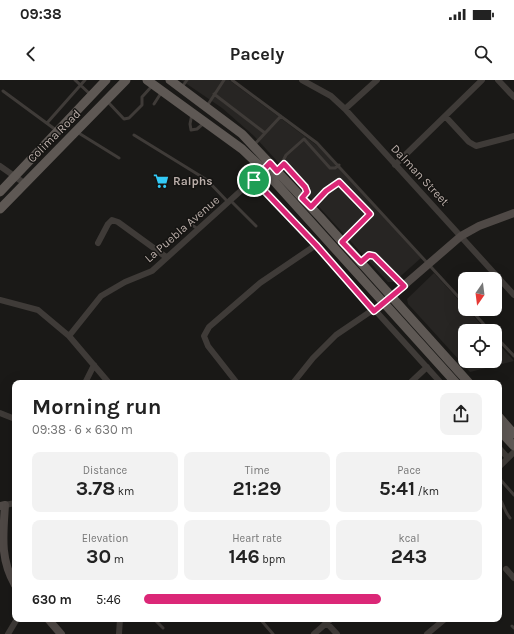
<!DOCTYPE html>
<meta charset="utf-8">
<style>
body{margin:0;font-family:Karla,sans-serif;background:#f2f2f2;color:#222;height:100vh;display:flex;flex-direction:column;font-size:15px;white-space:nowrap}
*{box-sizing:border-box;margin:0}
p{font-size:13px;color:#767676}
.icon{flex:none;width:22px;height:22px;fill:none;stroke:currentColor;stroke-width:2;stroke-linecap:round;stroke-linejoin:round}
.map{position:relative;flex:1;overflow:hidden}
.details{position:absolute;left:12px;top:300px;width:490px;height:242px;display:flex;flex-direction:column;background:#fff;border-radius:8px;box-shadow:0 4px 16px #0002}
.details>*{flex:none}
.needle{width:26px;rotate:194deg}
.fabs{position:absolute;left:458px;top:192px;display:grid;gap:8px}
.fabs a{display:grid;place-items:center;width:44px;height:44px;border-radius:8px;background:#fff;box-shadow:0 4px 16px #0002;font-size:20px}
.pin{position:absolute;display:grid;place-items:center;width:34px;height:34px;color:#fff;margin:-17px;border:2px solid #fff;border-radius:50%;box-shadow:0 1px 4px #0007}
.round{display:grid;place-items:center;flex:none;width:42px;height:42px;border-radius:8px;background:#f2f2f2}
.head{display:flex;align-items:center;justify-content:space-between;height:68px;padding:0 20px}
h1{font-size:22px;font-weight:700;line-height:30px}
.stats{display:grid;grid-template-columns:repeat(3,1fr);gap:6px;height:68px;padding:4px 20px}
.stats div{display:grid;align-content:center;border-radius:8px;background:#f2f2f2;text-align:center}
.stats b{font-size:20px;font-weight:700}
.stats small{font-size:11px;font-weight:400}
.stats p{font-size:11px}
ul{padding:0 20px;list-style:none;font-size:13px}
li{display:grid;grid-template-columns:64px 48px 1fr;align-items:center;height:30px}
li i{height:10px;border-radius:5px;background:#db2777}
.status{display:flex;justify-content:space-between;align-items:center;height:28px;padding:0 20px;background:#fff;direction:ltr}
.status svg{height:11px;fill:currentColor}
header{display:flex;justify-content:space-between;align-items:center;height:52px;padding:0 20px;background:#fff;font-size:18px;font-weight:700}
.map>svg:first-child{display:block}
.built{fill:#272523}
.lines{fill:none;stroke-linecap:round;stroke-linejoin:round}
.lane{stroke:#3f3b38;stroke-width:3}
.street{stroke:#3f3b38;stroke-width:6}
.secondary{stroke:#4f4946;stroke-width:8}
.primary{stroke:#5e5854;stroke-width:9}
.route-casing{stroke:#fff;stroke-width:8}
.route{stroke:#db2777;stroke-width:5}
.labels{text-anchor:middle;stroke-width:3;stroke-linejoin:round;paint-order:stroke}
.street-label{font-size:12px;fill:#baaea9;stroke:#151412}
.poi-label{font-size:12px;font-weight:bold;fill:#baaea9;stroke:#151412;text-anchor:start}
</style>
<div class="status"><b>09:38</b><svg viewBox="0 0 49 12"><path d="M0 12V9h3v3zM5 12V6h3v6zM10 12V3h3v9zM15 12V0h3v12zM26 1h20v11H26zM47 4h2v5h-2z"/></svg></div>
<header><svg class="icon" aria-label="back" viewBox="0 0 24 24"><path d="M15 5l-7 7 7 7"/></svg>Pacely<svg class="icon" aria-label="search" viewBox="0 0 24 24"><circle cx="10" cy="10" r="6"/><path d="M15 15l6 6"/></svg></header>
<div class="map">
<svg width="514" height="554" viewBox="0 0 514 554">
<rect width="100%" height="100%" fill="#1a1917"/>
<path class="built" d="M181,0h48l46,34 44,33 102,111 -27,24h-6l-134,-146 -32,-28z
M434,193l53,58h-22v30h30v-21l19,21 -44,11 -50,-55 -12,-13 -1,-5z"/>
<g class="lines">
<path class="lane" d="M75,0l16,15
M232,0l85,63 148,161
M182,7l5,-7
M3,11l53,39
M214,14l51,39
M107,21l17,18 5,-1 13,-13v-8l10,-11
M154,24l7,-11
M207,26l17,-26
M192,34l-2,10 1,6 6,-1 7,-6
M47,43l38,-43
M77,52l42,26
M134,55l73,45 21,22
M255,64l26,-28
M284,84l23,26v4l-4,4
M277,91l7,-7 -1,-3 3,-6 18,-16 26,29h5l4,-3
M231,121l25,25
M312,126l14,-15 13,-9 31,32 -27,26
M192,145l6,4
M361,182l8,-7 5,1 29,29
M470,229l20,22
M495,256l19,20
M499,398l15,17
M499,418c5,6 5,13 11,20
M154,539l9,9
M260,539l13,15
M512,546l2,2"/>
<path class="street" d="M302,0l29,16 14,13 169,186
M498,0l16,17
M345,29l32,-29
M445,36l24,26 7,4 38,-10
M395,85l87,-85
M0,86l24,17
M254,100l62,65 125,138
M98,163l10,-19 4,-4 6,2 48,35
M0,220l38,10 31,26 40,47
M69,256l32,-40 24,-14 27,-11 114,-103
M85,303l9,-18
M237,303l-29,-37 -4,-10 5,-9 51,-44 56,-38
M293,303l20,-25 23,-23 47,-32
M410,303l17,-16
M0,333l15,6
M499,368l9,10
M499,387l15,-15
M5,425l10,-2
M506,489l8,9
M323,539l14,15
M8,554l9,-15
M119,554l1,-15
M314,554l17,-15
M427,554l18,-15"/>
<path class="secondary" d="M387,220l74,-64 18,-10 35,-13
M0,426l5,-1c-2,31 -5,54 10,80
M48,539l13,15"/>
<path class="primary" d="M147,0l95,69 22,21 192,213
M170,0l72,54 78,83 149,166
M0,112l106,-112
M0,129l126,-129
M499,337l15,17
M499,350l15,16"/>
</g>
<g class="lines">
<g class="route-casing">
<path id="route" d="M270,83l7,8 7,-7 21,23 2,5 -5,6 9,9 15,-16 13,-9 31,32 -28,28 19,20 8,-7 5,1 30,30 -30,25 -58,-66 -62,-65z"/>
</g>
<use href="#route" class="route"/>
</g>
<defs>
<g id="supermarket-bare" transform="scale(1.2)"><path d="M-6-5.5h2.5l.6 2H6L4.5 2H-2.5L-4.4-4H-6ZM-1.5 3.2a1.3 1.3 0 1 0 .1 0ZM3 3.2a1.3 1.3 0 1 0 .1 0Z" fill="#33c9f6" stroke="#151412" stroke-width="2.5" paint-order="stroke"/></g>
</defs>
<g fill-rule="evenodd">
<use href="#supermarket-bare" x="161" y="101"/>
</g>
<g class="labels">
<g class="street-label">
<text transform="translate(54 56) rotate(-45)" y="4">Colima Road</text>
<text transform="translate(420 95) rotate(47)" y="4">Dalman Street</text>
<text transform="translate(182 149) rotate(-41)" y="4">La Puebla Avenue</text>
</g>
<g class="poi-label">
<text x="173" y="105">Ralphs</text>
</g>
</g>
</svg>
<div class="fabs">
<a><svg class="needle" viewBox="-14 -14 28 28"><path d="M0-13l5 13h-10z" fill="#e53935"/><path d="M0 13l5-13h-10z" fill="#767676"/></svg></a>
<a><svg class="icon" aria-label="locate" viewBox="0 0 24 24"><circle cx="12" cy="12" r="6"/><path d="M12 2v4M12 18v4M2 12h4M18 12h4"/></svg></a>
</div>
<div class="pin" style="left:254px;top:100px;background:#1e9e55"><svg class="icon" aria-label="arrive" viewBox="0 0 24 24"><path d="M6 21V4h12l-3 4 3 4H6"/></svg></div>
<section class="details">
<div class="head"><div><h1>Morning run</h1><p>09:38 · 6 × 630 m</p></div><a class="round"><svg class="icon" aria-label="share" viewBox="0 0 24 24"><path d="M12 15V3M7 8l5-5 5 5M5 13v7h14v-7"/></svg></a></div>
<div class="stats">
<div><p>Distance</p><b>3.78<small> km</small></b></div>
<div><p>Time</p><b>21:29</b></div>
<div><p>Pace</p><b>5:41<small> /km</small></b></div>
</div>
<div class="stats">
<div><p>Elevation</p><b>30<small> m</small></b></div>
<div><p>Heart rate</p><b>146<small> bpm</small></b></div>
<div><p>kcal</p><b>243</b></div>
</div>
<ul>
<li><b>630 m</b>5:46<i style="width:70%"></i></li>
</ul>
</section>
</div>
